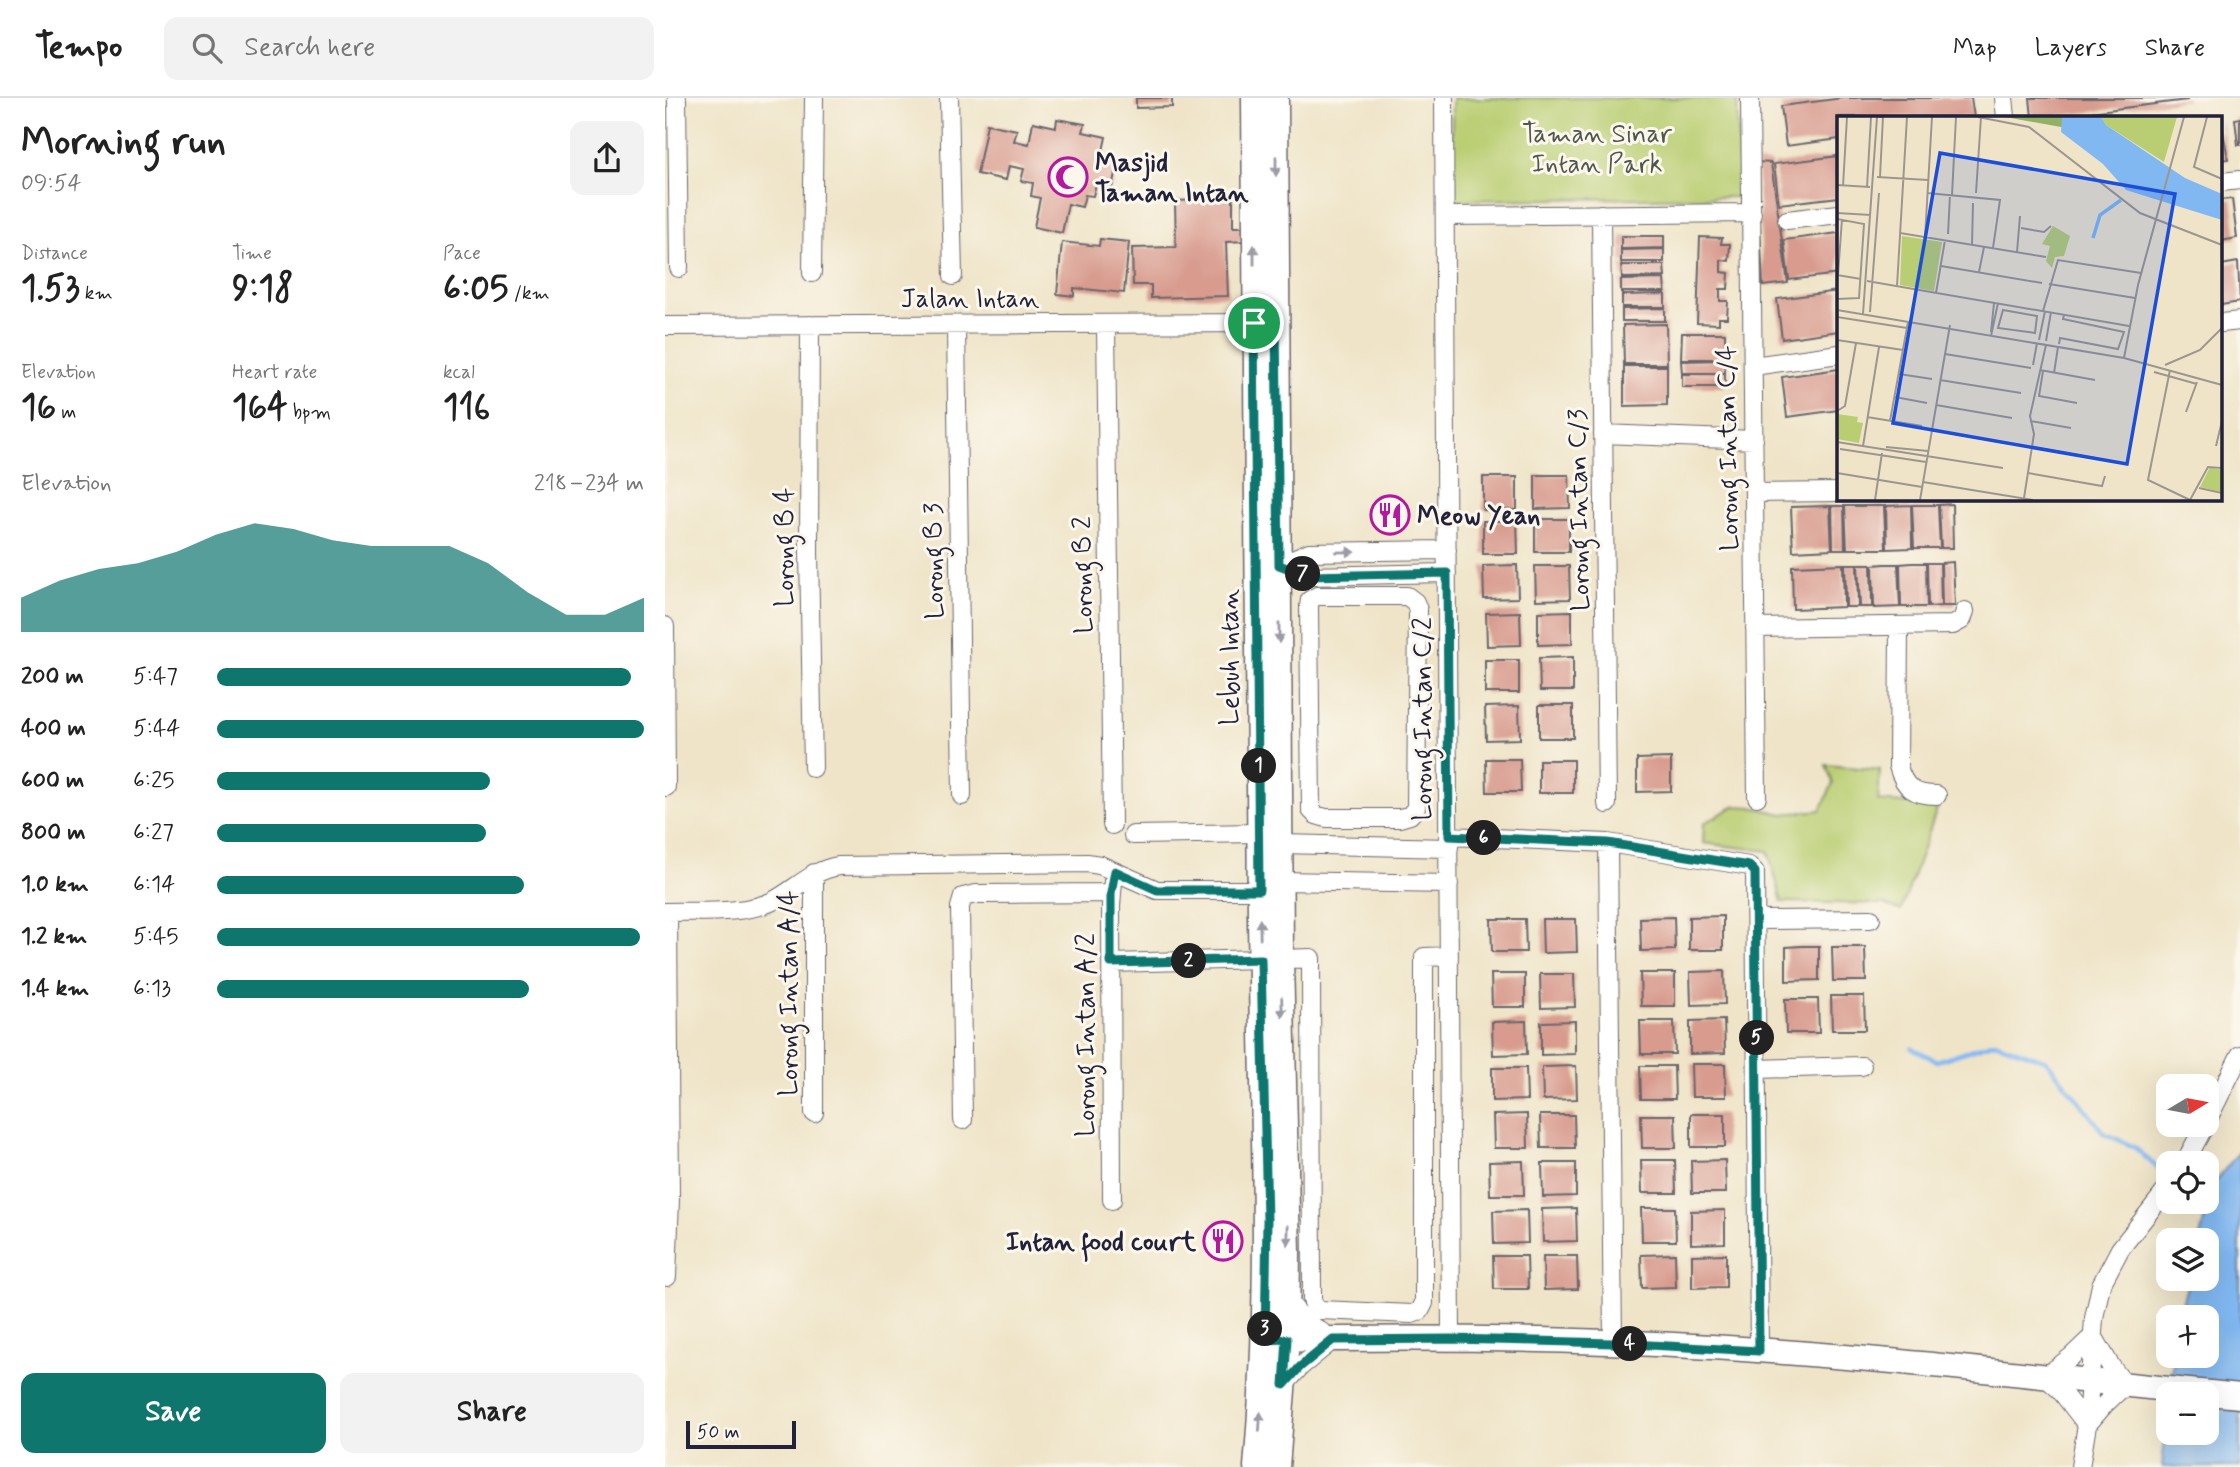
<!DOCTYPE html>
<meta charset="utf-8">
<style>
body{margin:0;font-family:Mynerve,sans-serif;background:#f2f2f2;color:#222;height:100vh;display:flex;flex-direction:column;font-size:26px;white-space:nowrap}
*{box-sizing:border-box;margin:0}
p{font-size:23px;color:#767676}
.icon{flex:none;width:38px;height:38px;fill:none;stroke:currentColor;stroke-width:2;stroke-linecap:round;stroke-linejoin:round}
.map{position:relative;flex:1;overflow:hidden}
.side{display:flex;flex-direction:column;background:#fff;width:665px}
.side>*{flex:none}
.needle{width:46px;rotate:80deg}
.fabs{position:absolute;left:1491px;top:976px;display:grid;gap:14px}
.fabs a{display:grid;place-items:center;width:63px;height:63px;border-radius:14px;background:#fff;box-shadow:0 7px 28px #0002;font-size:35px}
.scale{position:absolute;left:21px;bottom:18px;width:110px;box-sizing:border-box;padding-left:7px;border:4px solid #22223b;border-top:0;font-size:19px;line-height:24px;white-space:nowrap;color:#22223b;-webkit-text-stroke:5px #fbf7ec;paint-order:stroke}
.pin{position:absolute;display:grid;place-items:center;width:60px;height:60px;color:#fff;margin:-30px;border:4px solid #fff;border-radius:50%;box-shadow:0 2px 7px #0007}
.km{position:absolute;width:35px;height:35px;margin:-18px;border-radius:50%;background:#222;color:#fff;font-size:19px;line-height:35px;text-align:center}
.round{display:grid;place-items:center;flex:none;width:74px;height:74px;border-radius:14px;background:#f2f2f2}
.summary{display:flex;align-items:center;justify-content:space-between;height:119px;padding:0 21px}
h1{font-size:38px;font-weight:700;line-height:52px}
.stats{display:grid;grid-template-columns:repeat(3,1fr);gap:10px;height:119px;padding:7px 21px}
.stats div{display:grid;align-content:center}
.stats b{font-size:35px;font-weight:700}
.stats small{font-size:19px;font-weight:400}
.stats p{font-size:19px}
.chart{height:196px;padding:14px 21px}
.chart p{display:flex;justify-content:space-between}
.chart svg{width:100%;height:126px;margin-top:7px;fill:#0f766e;opacity:.7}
.button{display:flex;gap:14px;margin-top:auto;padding:14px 21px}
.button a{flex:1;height:80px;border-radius:14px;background:#0f766e;color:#fff;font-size:28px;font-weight:700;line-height:80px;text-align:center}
.button a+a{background:#f2f2f2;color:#222}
ul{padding:0 21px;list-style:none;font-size:23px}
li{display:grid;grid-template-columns:112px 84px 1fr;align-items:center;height:52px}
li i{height:18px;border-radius:9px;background:#0f766e}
header{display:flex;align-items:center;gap:42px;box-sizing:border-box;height:98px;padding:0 35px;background:#fff;border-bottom:2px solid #e0e0e0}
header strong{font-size:33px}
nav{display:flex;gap:38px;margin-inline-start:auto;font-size:24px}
.search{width:490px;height:63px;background:#f2f2f2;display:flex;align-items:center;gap:18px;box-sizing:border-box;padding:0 24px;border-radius:14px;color:#767676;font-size:26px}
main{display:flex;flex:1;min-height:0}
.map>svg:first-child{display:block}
.green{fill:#b9ce72;stroke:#6e7856;stroke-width:2}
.water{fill:#81b8f1;stroke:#526d96;stroke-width:2}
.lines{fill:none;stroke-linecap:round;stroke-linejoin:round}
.stream{stroke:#81b8f1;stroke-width:4.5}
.building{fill:#d89b8e}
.street-casing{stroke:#6a666c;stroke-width:20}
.secondary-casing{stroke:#6a666c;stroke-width:27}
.street{stroke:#fff;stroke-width:18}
.secondary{stroke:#fff;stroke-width:24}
.oneway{fill:#9c9ca7}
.route-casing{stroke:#fff;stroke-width:14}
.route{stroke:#0f766e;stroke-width:9}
.labels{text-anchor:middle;stroke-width:6;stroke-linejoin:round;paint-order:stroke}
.park-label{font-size:26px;fill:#4f564c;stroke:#fbf7ec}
.poi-label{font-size:26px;font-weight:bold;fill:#22223b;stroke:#fbf7ec;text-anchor:start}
.street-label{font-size:26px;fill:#22223b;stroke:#fbf7ec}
.inset-river{fill:none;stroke:#81b8f1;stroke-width:3.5}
.inset-road{fill:none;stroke:#9d9690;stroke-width:2}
.view{fill:#1d4ed8;fill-opacity:0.15;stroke:#1d4ed8;stroke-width:3.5}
.inset-edge{fill:none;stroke:#22223b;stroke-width:3.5}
</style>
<header>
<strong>Tempo</strong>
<div class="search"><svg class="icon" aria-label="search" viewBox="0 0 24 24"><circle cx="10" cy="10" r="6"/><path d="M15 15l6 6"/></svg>Search here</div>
<nav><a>Map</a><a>Layers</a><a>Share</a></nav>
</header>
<main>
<section class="side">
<div class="summary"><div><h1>Morning run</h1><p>09:54</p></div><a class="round"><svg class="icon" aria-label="share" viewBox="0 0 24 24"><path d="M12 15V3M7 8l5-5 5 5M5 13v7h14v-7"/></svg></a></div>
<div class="stats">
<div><p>Distance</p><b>1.53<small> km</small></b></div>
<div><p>Time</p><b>9:18</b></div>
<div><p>Pace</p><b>6:05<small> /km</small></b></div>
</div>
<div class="stats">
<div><p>Elevation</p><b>16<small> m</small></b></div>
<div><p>Heart rate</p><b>164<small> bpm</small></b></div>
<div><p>kcal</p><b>116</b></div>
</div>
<div class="chart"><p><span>Elevation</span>218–234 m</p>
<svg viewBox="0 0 160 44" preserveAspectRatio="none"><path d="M0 44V32L10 26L20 22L30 20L40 16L50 10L60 6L70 8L80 12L90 14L100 14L110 14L120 20L130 30L140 38L150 38L160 32V44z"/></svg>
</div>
<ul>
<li><b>200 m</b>5:47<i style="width:97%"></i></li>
<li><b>400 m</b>5:44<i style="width:100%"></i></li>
<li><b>600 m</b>6:25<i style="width:64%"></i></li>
<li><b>800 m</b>6:27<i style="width:63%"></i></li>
<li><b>1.0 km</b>6:14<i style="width:72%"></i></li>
<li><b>1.2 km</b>5:45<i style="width:99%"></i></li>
<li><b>1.4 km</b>6:13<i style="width:73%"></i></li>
</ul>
<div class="button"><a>Save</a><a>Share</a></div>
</section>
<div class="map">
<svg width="1575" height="1369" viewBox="0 0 1575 1369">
<rect width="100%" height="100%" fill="#fbf7ec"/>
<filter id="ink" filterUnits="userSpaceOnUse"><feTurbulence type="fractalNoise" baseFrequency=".0143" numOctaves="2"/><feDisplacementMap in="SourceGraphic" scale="14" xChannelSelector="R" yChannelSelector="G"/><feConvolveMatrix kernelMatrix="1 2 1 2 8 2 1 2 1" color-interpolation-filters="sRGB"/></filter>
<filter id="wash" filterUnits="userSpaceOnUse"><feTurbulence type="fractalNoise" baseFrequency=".00686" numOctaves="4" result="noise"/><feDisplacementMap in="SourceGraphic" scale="28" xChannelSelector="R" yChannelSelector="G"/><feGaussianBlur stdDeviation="1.57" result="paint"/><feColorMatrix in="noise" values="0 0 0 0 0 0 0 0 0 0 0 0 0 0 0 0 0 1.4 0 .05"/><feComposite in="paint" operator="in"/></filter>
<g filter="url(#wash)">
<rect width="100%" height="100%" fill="#efe4c8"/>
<path class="green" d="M787,0h285l3,99 -288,3z
M1161,667l54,5 -2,31 60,5 -37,105 -18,-7 -101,-2 -14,-51 -65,-8 1,-20 31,-17 17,1 31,7 38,-4 12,-27z"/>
<path class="water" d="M1575,1053v316h-78l6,-60v26h39v-38h-37l4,-39h33v-38h-29l11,-39h18v-38h-8l15,-58z"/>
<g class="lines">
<path class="stream" d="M1247,950l25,13 58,-19 52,19 57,72 30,14 30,27
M1528,1104l16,13"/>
</g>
<g id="blocks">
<path class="building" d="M471,0h36v9l-36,1z
M1178,0h128l3,19h-135v22l-53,7 -5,-40z
M1365,0h157v2l-137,17h-18z
M1575,20v27h-2l-3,-26z
M392,21l28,5 -2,8 23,5 -5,23 16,3 -5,25 -16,-4 -3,12 -8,-1 -3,12 -14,-3 -6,29 -28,-6 6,-29 -9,-2 2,-13 -12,-2 3,-12 -15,-3 -3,14 -29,-6 10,-50 30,6 -3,11 15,3 4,-22 23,5z
M1556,22l7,39 -7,1z
M1174,58v41l-60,7 -5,-40z
M1092,64l14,1 17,120 -25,3z
M568,101v28h12v14l-19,1 2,54 -77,2v-13h-18l-1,-37 44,-1 -1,-46z
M1567,101l5,39 -16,3v-41z
M1174,135v41l-50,6 -5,-40z
M956,138h43v12l-43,1z
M1035,139l22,1 -1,6h9l-1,17 -8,-1v12l8,1 -1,16h-8v12h8l-1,17h-8v6l-22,-1z
M435,141l29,3 -5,51 -50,-5v8l-17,-2 5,-52 37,4z
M999,151v13h-43v-12z
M1573,164l2,40 -19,3v-40z
M956,167h43l1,12 -43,1z
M999,181l1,13h-44v-12z
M1174,193v40l-57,8 -5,-40z
M1000,196v13h-43v-12z
M1000,210v13h-43v-12z
M1001,226l1,40h-43l-1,-39z
M1017,235h43v26h-44z
M1060,262v13h-43l-1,-12z
M959,268h43v39l-43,1z
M1174,271v41l-52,7 -5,-40z
M1017,276h43v13h-43z
M870,377h34l1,33 -35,1z
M818,379h34v33h-34z
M1287,406l1,44h-12l-2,-43z
M1246,407l1,43 -25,1 -1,-43z
M1247,407h26l2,43h-26z
M1165,408l2,43 -39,2 -2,-44z
M1167,408h12l1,43h-12z
M1180,408h39l2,43h-39z
M870,421h34v33h-34z
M818,423h34l1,33h-35z
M1288,464l2,44h-13l-1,-43z
M1247,465h14l1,44h-26l-1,-43z
M1262,465h13l1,43 -13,1z
M1178,466l1,43 -51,2 -1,-43z
M1180,466h12l1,43h-12z
M1193,466h13l1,43h-12z
M1220,466h13l2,43 -26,1 -1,-43z
M852,467l1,33 -34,1 -1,-33z
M870,468h34l1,33 -34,1z
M907,513v33l-34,1v-33z
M855,514l1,33 -34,1 -1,-33z
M908,559v34h-33l-1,-33z
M820,562h34v33h-34z
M874,607h34v33h-34z
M854,608l1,33 -34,1 -1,-33z
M1006,660v33l-34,1v-33z
M821,661h34l1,33h-34z
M874,662h34v33h-34z
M1058,818v34h-34v-33z
M1009,819l1,33 -34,1 -1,-33z
M826,821h34l1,33h-34z
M877,821h34l1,33 -34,1z
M1137,848h17v34l-33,1v-34z
M1167,849h33l1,34h-33z
M1059,873l1,33 -34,1 -1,-33z
M975,875h35v33h-34z
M826,876h34v33h-33z
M875,876h34l1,33 -34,1z
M1166,898h33l1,34h-33z
M1120,901h33l1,34h-33z
M1059,922l1,33 -35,1v-33z
M861,923l1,33 -34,1 -1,-33z
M910,923v33l-34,1v-33z
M975,923h34l1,33h-34z
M1026,966h34l1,33h-34z
M911,968l1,33 -34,1 -1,-33z
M975,968h34l1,33h-34z
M827,970h34l1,32 -35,1z
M862,1016l1,34h-34l-1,-33z
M1026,1016h34v33h-34z
M875,1017h34l1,33h-34z
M976,1017h34l1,33h-34z
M976,1062h34l1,33h-34z
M1060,1062l1,33h-34l-1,-32z
M858,1063l1,34h-34l-1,-33z
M877,1065h34v33l-33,1z
M911,1110l1,33 -34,1 -1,-33z
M976,1110h34l1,33h-34z
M862,1112l1,33 -34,1 -1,-33z
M1060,1112v33l-34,1v-33z
M1010,1156l1,33 -34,1 -1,-33z
M1061,1156v33l-34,1v-33z
M828,1158h34l1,33h-34z
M878,1158h34l1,33 -34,1z"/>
</g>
</g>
<g filter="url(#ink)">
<use href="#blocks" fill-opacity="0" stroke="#6a666c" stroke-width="2"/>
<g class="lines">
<g class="street-casing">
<path id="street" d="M12,0l2,170
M284,0l4,178
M779,0l7,1241
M1085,0l7,699
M1339,0l2,19
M1556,84l19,-2
M936,116l6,590
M780,118l307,-3
M1122,122l52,-6
M147,175l2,-175
M1556,225l19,-2
M441,226l6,501
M145,227l-1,227 4,216
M291,227l6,471
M0,228l598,-3
M1088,268l86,-12
M938,336l151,6
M1089,395l85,-1
M603,467h11l30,-13 138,-2
M614,467l30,11 138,-3
M652,498h90l8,6 3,8 -2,198 -6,7 -10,3h-74l-10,-3 -5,-5 -2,-204 1,-6z
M0,528l1,161
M1234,529l-1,139c6,22 16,29 39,29
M1090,530l198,-3 9,-5 3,-9
M468,737l126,-2
M784,738l159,7 141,23 6,6 4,479
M943,745l5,500
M616,746l168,4
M149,775v240
M615,783l169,3
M0,814c32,-1 79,3 108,-11 23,-12 39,-31 66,-35l248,-3 13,2 57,25h103
M1092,822l114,-1
M616,861l30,-1 1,342 3,7 5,3 92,4 8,-3 4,-8v-346l25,-1
M446,865l149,-4
M1092,971l105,-3
M298,1022l-3,-213 3,-10 13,-3 135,-1
M1542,1023l33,-66
M1519,1066l21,-39
M447,1102l-1,-294 2,-25
M2,1179l3,-78 -2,-287
M619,1287l16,-18 33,-27 -29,-20 -17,-20
M1422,1327l-27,-35 -15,-13 26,-20 22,-21
M1422,1327l17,-20 21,-20 -15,-20 -15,-26
M1415,1369l7,-42 7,-107 7,-33 19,-36 48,-61"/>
</g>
<g class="secondary-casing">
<path id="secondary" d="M589,0c0,273 2,546 6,819 2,184 12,367 -4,550
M611,0l5,861 7,293 -1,87 -10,128
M605,1242c141,-3 282,-2 423,6 183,10 365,33 547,50"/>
</g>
<use href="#street" class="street"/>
<use href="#secondary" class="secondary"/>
</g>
<defs><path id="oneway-solid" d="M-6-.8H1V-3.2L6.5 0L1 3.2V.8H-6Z" transform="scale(1.75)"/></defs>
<g class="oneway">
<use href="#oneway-solid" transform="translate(611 68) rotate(90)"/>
<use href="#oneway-solid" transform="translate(589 157) rotate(-90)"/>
<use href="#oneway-solid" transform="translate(680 454) rotate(-1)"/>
<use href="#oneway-solid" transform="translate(614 535) rotate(90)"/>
<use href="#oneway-solid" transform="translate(595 831) rotate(-91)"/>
<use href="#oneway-solid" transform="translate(617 909) rotate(88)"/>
<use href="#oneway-solid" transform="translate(623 1137) rotate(90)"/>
<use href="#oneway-solid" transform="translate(595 1324) rotate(-86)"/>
</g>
</g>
<g class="lines" filter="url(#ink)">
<g class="route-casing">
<path id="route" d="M589,225h22l3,242 30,11 138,-3 2,263 159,7 141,23 6,6 4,479 -146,-8 -162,-4 -118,1 -33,27 -16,18 3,-46 -22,1 2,-120 -6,-261 -150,4v-70l4,-22 42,19h102z"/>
</g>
<use href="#route" class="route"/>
</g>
<defs>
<g id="mosque-ring" transform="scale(2.0125)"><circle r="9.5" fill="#fbf7ec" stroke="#b5179e" stroke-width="1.5"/><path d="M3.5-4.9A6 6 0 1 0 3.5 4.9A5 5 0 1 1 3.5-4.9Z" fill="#b5179e"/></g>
<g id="restaurant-ring" transform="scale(2.0125)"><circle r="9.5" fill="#fbf7ec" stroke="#b5179e" stroke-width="1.5"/><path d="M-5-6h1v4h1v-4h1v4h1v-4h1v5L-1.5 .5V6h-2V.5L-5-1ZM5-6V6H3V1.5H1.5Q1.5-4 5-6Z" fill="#b5179e"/></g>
</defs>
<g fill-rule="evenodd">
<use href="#mosque-ring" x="403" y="79"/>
<use href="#restaurant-ring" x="725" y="417"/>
<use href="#restaurant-ring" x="558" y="1143"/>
</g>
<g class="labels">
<g class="park-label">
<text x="932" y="44">Taman Sinar<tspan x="932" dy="30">Intan Park</tspan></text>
</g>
<g class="poi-label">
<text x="430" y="73">Masjid<tspan x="430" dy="30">Taman Intan</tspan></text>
<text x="752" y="426">Meow Yean</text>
<text x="531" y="1152" text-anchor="end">Intan food court</text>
</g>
<g class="street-label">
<text x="305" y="209">Jalan Intan</text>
<text transform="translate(1062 350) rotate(-91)" y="9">Lorong Intan C/4</text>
<text transform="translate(913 412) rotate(-91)" y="9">Lorong Intan C/3</text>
<text transform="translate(119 449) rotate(-90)" y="9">Lorong B 4</text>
<text transform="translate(268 463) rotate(-91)" y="9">Lorong B 3</text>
<text transform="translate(417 477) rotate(-91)" y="9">Lorong B 2</text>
<text transform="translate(564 559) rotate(-90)" y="9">Lebuh Intan</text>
<text transform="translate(757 621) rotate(-90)" y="9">Lorong Intan C/2</text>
<text transform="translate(123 895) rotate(-90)" y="9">Lorong Intan A/4</text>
<text transform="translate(420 937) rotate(-90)" y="9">Lorong Intan A/2</text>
</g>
</g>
<g transform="translate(1172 18)">
<rect width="385" height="385" fill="#efe4c8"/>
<path d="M264,1h76l-13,45 -58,-37zM216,110l17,10 -6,20 -9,1 -3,11 -6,-7 4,-15 -8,-2zM65,120l40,6 -8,49 -34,-6zM0,298l21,3 -1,5 6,1 -4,20 -22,-4zM373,351l12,3v22l-22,-5z" fill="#b9ce72"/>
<path d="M168,1h65l-9,10z" fill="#92b164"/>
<path d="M225,1h39l5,8 79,53 37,16v26l-96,-30 -23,-26 -42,-32z" fill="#81b8f1"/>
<path class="inset-river" d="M256,122l7,-23 21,-15"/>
<path class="inset-road" d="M42,1h4l-3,60M141,1l51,10 111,86 82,32M370,1l-13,50 28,12M40,61l51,3M0,69l33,2M6,70l4,-69M30,71l4,-70M90,77l73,7 -7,48M139,77l5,-76M115,79l4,-78M0,97l34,2M0,103l27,5 -5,74 -22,1M184,112l23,4 7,-6M63,117l146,24M111,118l2,-39M88,121l7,-120M135,129l1,-42M180,136l3,-36M104,150l101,17M142,156l5,-25M0,159l24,4M1,159l4,-56M30,165l262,45M212,168l86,14M60,170l10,-169M99,177l9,-53M0,194l287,48 98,27M166,194l34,6 -2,17 -37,-5zM206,195l15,-51 83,13M33,196l9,-119M26,198l14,-197M0,201l70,11M154,216l3,-29M154,220l7,-33M0,224l66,10M202,224l6,-29M209,225l5,-29M222,228l1,-6 58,11 6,-17 -61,-13 1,-4M108,238l86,14M287,242l14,-73 46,-168M196,249l4,-22M328,249l35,-15 22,-22M203,254l55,10M333,254l-22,110 42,20M206,255l-4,25 38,7M317,256l43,12M217,257l4,-26M62,258l33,5M103,264l81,13M58,281l32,6M99,289l76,13M0,295l8,-5 11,-63M349,296l11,-30M30,301l55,9M53,305l18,-99M193,305l41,7M95,314l79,14M0,326l166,26M26,330l16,-99M379,330l6,-25M49,331l42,4M195,331l63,11M3,333l86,13M0,357l85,14M191,357l74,13 3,-10M86,366l110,18M362,372l23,5M187,382l10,-64 -4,-18 16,-71M38,384l7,-47M83,384l30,-175M353,384l18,-33 14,1"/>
<path class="view" d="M103,37l235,41 -48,270 -234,-41z"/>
<rect width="385" height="385" class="inset-edge"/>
</g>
</svg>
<div class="fabs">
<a><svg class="needle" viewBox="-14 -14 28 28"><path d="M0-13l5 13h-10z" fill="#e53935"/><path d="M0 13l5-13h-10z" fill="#767676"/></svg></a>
<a><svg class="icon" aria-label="locate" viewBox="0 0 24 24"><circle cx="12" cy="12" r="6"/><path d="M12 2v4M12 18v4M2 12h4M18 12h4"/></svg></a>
<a><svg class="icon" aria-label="layers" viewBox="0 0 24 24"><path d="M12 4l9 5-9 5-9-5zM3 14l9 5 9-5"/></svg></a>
<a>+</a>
<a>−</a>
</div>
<div class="scale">50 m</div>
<div class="pin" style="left:589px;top:225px;background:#1e9e55"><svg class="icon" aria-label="arrive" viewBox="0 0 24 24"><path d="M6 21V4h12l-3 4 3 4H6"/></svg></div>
<b class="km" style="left:594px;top:668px">1</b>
<b class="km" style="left:524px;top:863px">2</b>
<b class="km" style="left:600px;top:1231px">3</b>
<b class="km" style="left:965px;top:1246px">4</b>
<b class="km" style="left:1092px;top:940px">5</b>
<b class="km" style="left:819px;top:740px">6</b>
<b class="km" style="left:638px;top:476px">7</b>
</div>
</main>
